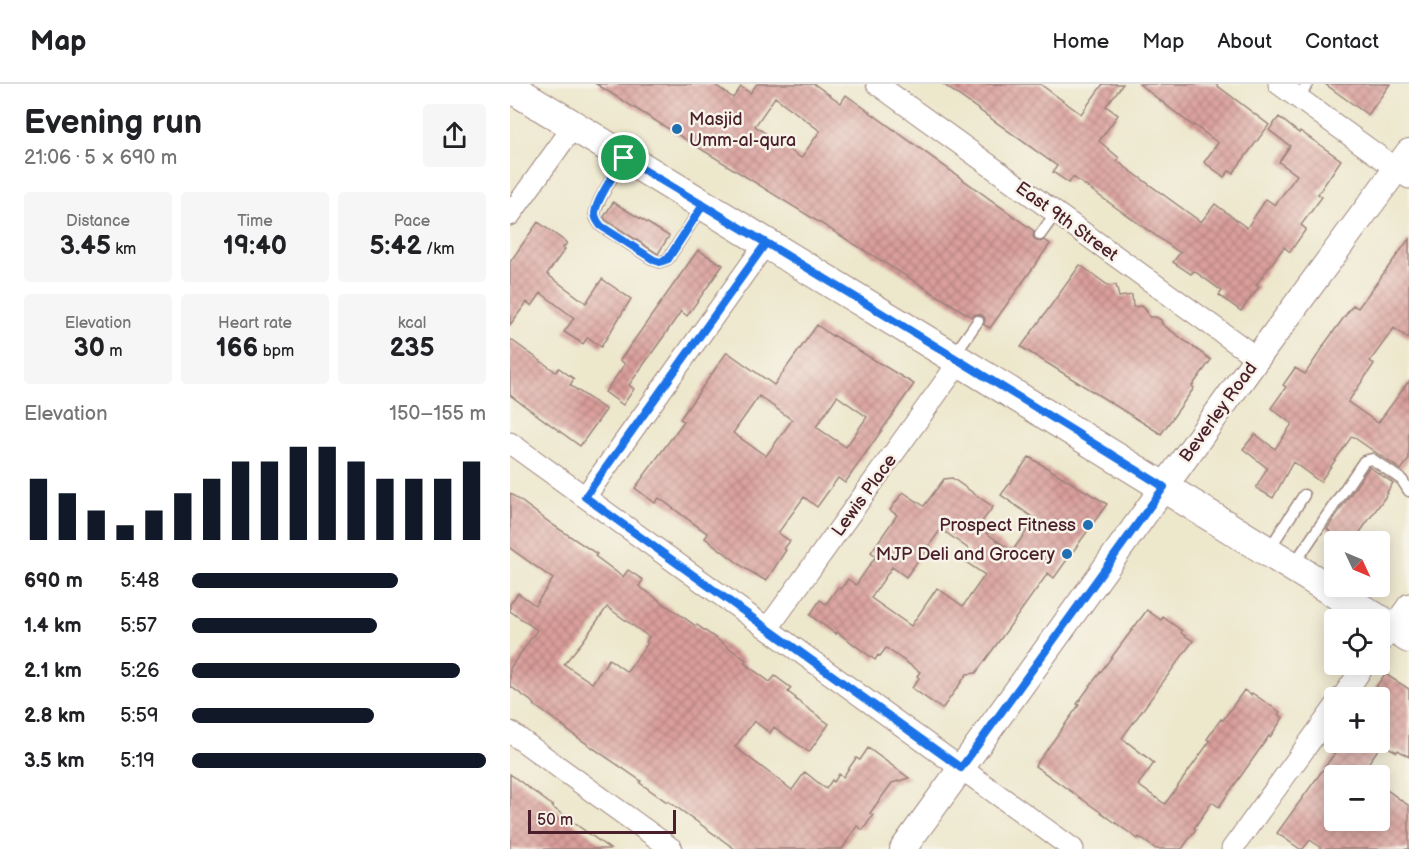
<!DOCTYPE html>
<meta charset="utf-8">
<style>
body{margin:0;font-family:"Balsamiq Sans",sans-serif;background:#f6f6f6;color:#202124;height:100vh;display:flex;flex-direction:column;font-size:22px;white-space:nowrap}
*{box-sizing:border-box;margin:0}
p{font-size:20px;color:#757577}
.icon{flex:none;width:33px;height:33px;fill:none;stroke:currentColor;stroke-width:2;stroke-linecap:round;stroke-linejoin:round}
.map{position:relative;flex:1;overflow:hidden}
.side{display:flex;flex-direction:column;background:#fff;width:510px}
.side>*{flex:none}
.needle{width:39px;rotate:134deg}
.buttons{position:absolute;left:814px;top:447px;display:grid;gap:12px}
.buttons a{display:grid;place-items:center;width:66px;height:66px;border-radius:6px;background:#fff;box-shadow:0 3px 15px #0003;font-size:30px}
.scale{position:absolute;left:18px;bottom:15px;width:148px;box-sizing:border-box;padding-left:6px;border:3px solid #4a1f2b;border-top:0;font-size:16px;line-height:21px;white-space:nowrap;color:#4a1f2b;-webkit-text-stroke:4px #f7f3e8;paint-order:stroke}
.pin{position:absolute;display:grid;place-items:center;width:51px;height:51px;color:#fff;margin:-26px;border:3px solid #fff;border-radius:50%;box-shadow:0 2px 6px #0007}
.round{display:grid;place-items:center;flex:none;width:63px;height:63px;border-radius:6px;background:#f6f6f6}
.overview{display:flex;align-items:center;justify-content:space-between;height:102px;padding:0 24px}
h1{font-size:33px;font-weight:600;line-height:45px}
.figures{display:grid;grid-template-columns:repeat(3,1fr);gap:9px;height:102px;padding:6px 24px}
.figures div{display:grid;align-content:center;border-radius:6px;background:#f6f6f6;text-align:center}
.figures b{font-size:26px;font-weight:600}
.figures small{font-size:16px;font-weight:400}
.figures p{font-size:16px}
.chart{height:168px;padding:12px 24px}
.chart p{display:flex;justify-content:space-between}
.chart svg{width:100%;height:108px;margin-top:6px;stroke:#111827;stroke-width:6}
ul{padding:0 24px;list-style:none;font-size:20px}
li{display:grid;grid-template-columns:96px 72px 1fr;align-items:center;height:45px}
li i{height:15px;border-radius:8px;background:#111827}
header{display:flex;align-items:center;gap:36px;box-sizing:border-box;height:84px;padding:0 30px;background:#fff;border-bottom:2px solid #e0e0e0}
header strong{font-size:28px}
nav{display:flex;gap:33px;margin-inline-start:auto;font-size:21px}
main{display:flex;flex:1;min-height:0}
.map>svg:first-child{display:block}
.building{fill:url(#building-cross-hatch);fill-rule:evenodd}
.lines{fill:none;stroke-linecap:round;stroke-linejoin:round}
.service-casing{stroke:#9c837c;stroke-width:13}
.minor-casing{stroke:#9c837c;stroke-width:23}
.tertiary-casing{stroke:#9c837c;stroke-width:28}
.secondary-casing{stroke:#9c837c;stroke-width:32}
.service{stroke:#fff;stroke-width:10}
.minor{stroke:#fff;stroke-width:21}
.tertiary{stroke:#fff;stroke-width:26}
.secondary{stroke:#fff;stroke-width:30}
.route-casing{stroke:#fff;stroke-width:12}
.route{stroke:#1a73e8;stroke-width:8}
.poi-dot{fill:#1f6fb2;stroke:#f7f3e8;stroke-width:2}
.labels{text-anchor:middle;stroke-width:5;stroke-linejoin:round;paint-order:stroke}
.poi-label{font-size:18px;fill:#4a1f2b;stroke:#f7f3e8;text-anchor:end}
.street-label{font-size:18px;fill:#4a1f2b;stroke:#f7f3e8}
</style>
<header>
<strong>Map</strong>
<nav><a>Home</a><a>Map</a><a>About</a><a>Contact</a></nav>
</header>
<main>
<section class="side">
<div class="overview"><div><h1>Evening run</h1><p>21:06 · 5 × 690 m</p></div><a class="round"><svg class="icon" aria-label="share" viewBox="0 0 24 24"><path d="M12 15V3M7 8l5-5 5 5M5 13v7h14v-7"/></svg></a></div>
<div class="figures">
<div><p>Distance</p><b>3.45<small> km</small></b></div>
<div><p>Time</p><b>19:40</b></div>
<div><p>Pace</p><b>5:42<small> /km</small></b></div>
</div>
<div class="figures">
<div><p>Elevation</p><b>30<small> m</small></b></div>
<div><p>Heart rate</p><b>166<small> bpm</small></b></div>
<div><p>kcal</p><b>235</b></div>
</div>
<div class="chart"><p><span>Elevation</span>150–155 m</p>
<svg viewBox="0 0 160 44" preserveAspectRatio="none"><path d="M5 44V19M15 44V25M25 44V32M35 44V38M45 44V32M55 44V25M65 44V19M75 44V12M85 44V12M95 44V6M105 44V6M115 44V12M125 44V19M135 44V19M145 44V19M155 44V12"/></svg>
</div>
<ul>
<li><b>690 m</b>5:48<i style="width:70%"></i></li>
<li><b>1.4 km</b>5:57<i style="width:63%"></i></li>
<li><b>2.1 km</b>5:26<i style="width:91%"></i></li>
<li><b>2.8 km</b>5:59<i style="width:62%"></i></li>
<li><b>3.5 km</b>5:19<i style="width:100%"></i></li>
</ul>
</section>
<div class="map">
<svg width="899" height="765" viewBox="0 0 899 765">
<defs>
<pattern id="building-cross-hatch" width="8" height="8" patternUnits="userSpaceOnUse" patternTransform="scale(1.5)"><rect width="8" height="8" fill="#da9f9b"/><path d="M0 0l8 8M0 8l8-8" fill="none" stroke="#b3817f"/></pattern>
</defs>
<rect width="100%" height="100%" fill="#f7f3e8"/>
<filter id="ink" filterUnits="userSpaceOnUse"><feTurbulence type="fractalNoise" baseFrequency=".0167" numOctaves="2"/><feDisplacementMap in="SourceGraphic" scale="12" xChannelSelector="R" yChannelSelector="G"/><feConvolveMatrix kernelMatrix="1 2 1 2 8 2 1 2 1" color-interpolation-filters="sRGB"/></filter>
<filter id="wash" filterUnits="userSpaceOnUse"><feTurbulence type="fractalNoise" baseFrequency=".008" numOctaves="4" result="noise"/><feDisplacementMap in="SourceGraphic" scale="24" xChannelSelector="R" yChannelSelector="G"/><feGaussianBlur stdDeviation="1.35" result="paint"/><feColorMatrix in="noise" values="0 0 0 0 0 0 0 0 0 0 0 0 0 0 0 0 0 1.4 0 .05"/><feComposite in="paint" operator="in"/></filter>
<g filter="url(#wash)">
<rect width="100%" height="100%" fill="#ede7cc"/>
<g id="blocks">
<path class="building" d="M86,0h118l19,14 8,-11 9,6 7,-9h57l27,19 5,-8 188,136 -1,6 3,4 4,1 5,-2 5,4 -60,84 -6,-3 1,-7 -3,-3 -7,-1 -3,3zM265,13l45,34 -19,27 -46,-32z
M433,0h97l41,30 22,-30h20l-17,22 12,9 -19,26 20,17 -2,3 84,61 14,-18 32,24 19,-29 9,6 22,-30 -18,-13 11,-16 -21,-16 10,-13 20,16 1,-2 41,29 -23,34 4,3 -21,28 5,4 -16,23 -6,-5 -28,38 3,2 -18,24 -22,-16 3,-4 -28,-20 -3,3 -18,-12 7,-9 -107,-76 -4,6 -16,-11 4,-6z
M629,0h76l54,41 -36,48 -4,-2 -5,6 -20,-15 14,-19 -24,-18 -1,1z
M815,0h65l-22,31z
M103,118l56,34 -11,18 -52,-34 -2,-3z
M28,138l29,21 -4,5 2,1 -18,25 39,29 16,-24 29,20 -30,48 -13,-10 -5,7 -19,-12 10,-14 -33,-25 -9,13 -5,-4 -17,23v-63z
M899,155v100l-15,-11 -24,33 4,3 -26,38 30,21 31,-42v78l-8,11 -49,-34 -32,46 -27,-20 -20,36 -17,-10 11,-20 -24,-19 12,-15 20,15 17,-25 -21,-16 15,-21 -3,-2 12,-17 10,6 19,-28h-1l30,-41 5,3z
M188,166l25,15 -36,51 -6,-5 -17,25 -35,49 5,4 -11,16 -18,-13 20,-28 -5,-4z
M570,181l29,21 7,-1 3,12 13,-2 1,12 9,-1 4,4 3,7h7l5,3 1,4 49,36 -19,26 2,2 -33,46 -140,-87z
M307,241l15,11 1,-1 81,49 -69,99 -7,-5 -21,29 -13,-10 -26,36 12,8 -6,8 2,1 -20,31 -20,-12 -41,-31 3,-4 -49,-36 -4,5 -20,-15 49,-67 -4,-2 47,-67 47,33zM249,312l33,24 -26,36 -33,-23zM327,312l30,21 -21,30 -30,-20z
M0,255l46,33 3,-4 15,11 -4,6 36,25 -26,36 -70,-51z
M519,373l78,47 -53,74 -6,-5 -72,100 -9,1 -25,35 -30,-21 7,-10 -2,-2 3,-4 -34,-24 -6,8 -2,-1 -3,5 -38,-28 -1,2 -26,-19 10,-15 6,4 12,-17 3,2 7,-10 8,6 20,-29 -5,-4 26,-37 -7,-5 13,-18 21,14 20,-27 8,-1 41,29 -15,20 31,22h1l3,1 22,-31 -34,-24zM431,445l29,21 -7,10 22,15 -22,31 -26,-18 -26,38 -40,-28 21,-31 14,10z
M859,383l24,16 -6,9 1,1 -35,49h-9l-17,-13z
M0,409l43,32 44,29 -2,2 28,21 5,-7 15,10 -4,6 57,40 1,-1 49,35 -2,3 26,19 5,-6 16,12 -3,4 8,6 -1,1 34,25 -20,28 -35,-25 -4,6 -16,-12 -19,26 57,43 13,-18 21,17 6,-9 2,2 5,-8 4,3 13,-19 4,2 8,-12 41,30 -17,5 -22,30 3,2 -10,15 -6,-4 -15,23h-107l-67,-48 -1,1 -27,-19 1,-2 -74,-51v-1l-33,-24 1,-1 -25,-18v-18l27,-38 -27,-19v-7l8,-11 17,12 18,-26 -43,-31zM97,523l42,30 -3,5 2,1 -21,29 -18,-13 -17,24 -28,-19 19,-23z
M637,526l14,10 2,-3 19,14 -1,2 12,8 -71,97 32,25 -16,22 27,19 45,-63 -3,-2 14,-20 2,1 21,-30 7,5 1,-2 28,19 -2,2 5,4 -13,19 -1,-1 -50,71 -7,-5 -18,26 2,1 -14,20h-26l-17,-12 -1,2 -39,-28 -64,-45 44,-61 -2,-1 13,-18z
M875,590l24,15v68l-11,-7 -1,2 -15,-8 -23,32h-24v44h45v-35l29,21v43h-86l-13,-9 -7,9h-3l-23,-16 58,-80 -12,-8 2,-3h55v-44h-12z
M0,690l43,32 -1,1 58,42h-100z"/>
</g>
</g>
<g filter="url(#ink)">
<use href="#blocks" fill-opacity="0" stroke="#9c837c" stroke-width="1.5"/>
<g class="lines">
<g class="service-casing">
<path id="service" d="M788,14l10,-14
M114,74c-7,12 -28,43 -29,56 0,5 3,8 6,12l53,34 6,2 8,-3 35,-54
M530,151l16,-22
M443,272l25,-35
M758,467l36,-56
M784,480l70,-103 8,-2 30,21 7,11"/>
</g>
<g class="minor-casing">
<path id="minor" d="M367,0l380,274
M769,0l130,94
M0,131l63,-88
M0,359l563,406
M75,413l181,-254
M258,544l192,-267
M870,560l29,-40
M832,614l23,-34
M0,648l162,117
M722,765l103,-142"/>
</g>
<g class="tertiary-casing">
<path id="tertiary" d="M393,765l354,-491 152,-206"/>
</g>
<g class="secondary-casing">
<path id="secondary" d="M0,3l443,270 426,263
M870,536l29,18"/>
</g>
<use href="#service" class="service"/>
<use href="#minor" class="minor"/>
<use href="#tertiary" class="tertiary"/>
<use href="#secondary" class="secondary"/>
</g>
</g>
<g class="lines" filter="url(#ink)">
<g class="route-casing">
<path id="route" d="M114,74l142,85 -181,254 376,271 203,-281c-153,-95 -306,-189 -461,-282l-35,54 -8,3 -6,-2 -53,-34c-3,-4 -6,-7 -6,-13 1,-13 22,-43 29,-55"/>
</g>
<use href="#route" class="route"/>
</g>
<g class="poi-dot">
<circle cx="167" cy="45" r="6"/>
<circle cx="578" cy="441" r="6"/>
<circle cx="557" cy="470" r="6"/>
</g>
<g class="labels">
<g class="poi-label">
<text x="179" y="41" text-anchor="start">Masjid<tspan x="179" dy="21">Umm-al-qura</tspan></text>
<text x="566" y="447">Prospect Fitness</text>
<text x="545" y="476">MJP Deli and Grocery</text>
</g>
<g class="street-label">
<text transform="translate(557 137) rotate(36)" y="6">East 9th Street</text>
<text transform="translate(708 328) rotate(-54)" y="6">Beverley Road</text>
<text transform="translate(354 411) rotate(-54)" y="6">Lewis Place</text>
</g>
</g>
</svg>
<div class="buttons">
<a><svg class="needle" viewBox="-14 -14 28 28"><path d="M0-13l5 13h-10z" fill="#e53935"/><path d="M0 13l5-13h-10z" fill="#757577"/></svg></a>
<a><svg class="icon" aria-label="locate" viewBox="0 0 24 24"><circle cx="12" cy="12" r="6"/><path d="M12 2v4M12 18v4M2 12h4M18 12h4"/></svg></a>
<a>+</a>
<a>−</a>
</div>
<div class="scale">50 m</div>
<div class="pin" style="left:114px;top:74px;background:#1e9e55"><svg class="icon" aria-label="arrive" viewBox="0 0 24 24"><path d="M6 21V4h12l-3 4 3 4H6"/></svg></div>
</div>
</main>
